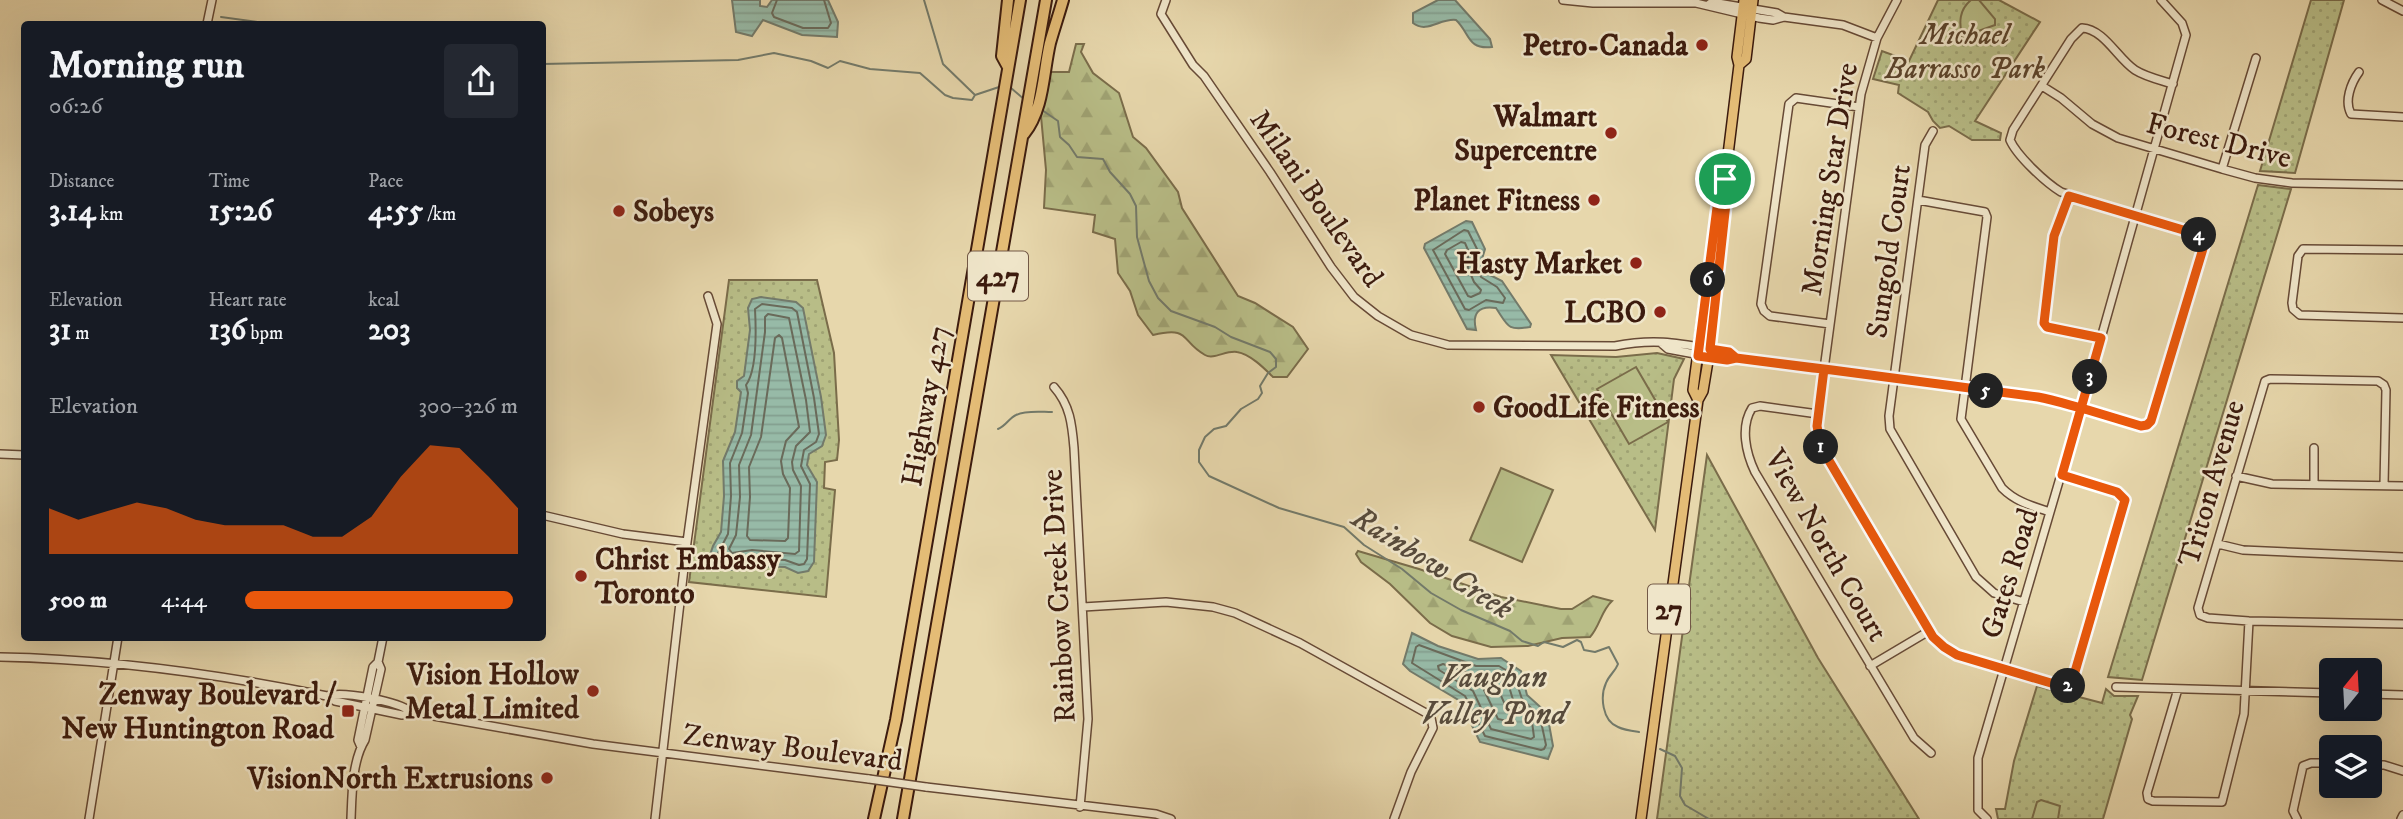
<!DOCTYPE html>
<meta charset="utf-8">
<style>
body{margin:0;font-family:"IM FELL DW Pica",serif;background:#242831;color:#f1f3f6;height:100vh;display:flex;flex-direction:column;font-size:26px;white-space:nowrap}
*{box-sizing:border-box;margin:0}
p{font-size:23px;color:#9ea1a6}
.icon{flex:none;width:38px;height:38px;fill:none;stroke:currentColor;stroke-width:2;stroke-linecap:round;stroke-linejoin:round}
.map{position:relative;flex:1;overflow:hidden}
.side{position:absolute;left:21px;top:21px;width:525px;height:620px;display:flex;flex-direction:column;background:#171b24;border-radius:7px;box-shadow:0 7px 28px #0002}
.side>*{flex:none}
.needle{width:46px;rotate:18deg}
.tools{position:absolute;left:2319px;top:658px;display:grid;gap:14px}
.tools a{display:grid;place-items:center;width:63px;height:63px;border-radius:7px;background:#171b24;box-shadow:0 7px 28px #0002;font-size:35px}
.pin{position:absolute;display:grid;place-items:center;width:60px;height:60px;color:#fff;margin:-30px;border:4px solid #fff;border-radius:50%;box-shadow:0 2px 7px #0007}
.km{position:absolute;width:35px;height:35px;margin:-18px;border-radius:50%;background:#222;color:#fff;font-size:19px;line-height:35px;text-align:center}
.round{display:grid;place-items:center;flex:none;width:74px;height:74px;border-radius:7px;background:#242831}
.summary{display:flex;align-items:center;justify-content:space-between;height:119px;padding:0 28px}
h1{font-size:38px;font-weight:700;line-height:52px}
.metrics{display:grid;grid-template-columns:repeat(3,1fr);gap:10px;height:119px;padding:7px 28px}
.metrics div{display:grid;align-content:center}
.metrics b{font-size:30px;font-weight:700}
.metrics small{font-size:19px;font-weight:400}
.metrics p{font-size:19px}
.chart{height:196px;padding:14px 28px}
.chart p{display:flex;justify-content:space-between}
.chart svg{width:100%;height:126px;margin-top:7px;fill:#ea580c;opacity:.7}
ul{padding:0 28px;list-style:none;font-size:23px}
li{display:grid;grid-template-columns:112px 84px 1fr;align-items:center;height:52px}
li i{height:18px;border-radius:9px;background:#ea580c}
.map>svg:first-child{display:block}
.grass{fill:url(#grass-dots);stroke:#7a6c4a;stroke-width:2}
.forest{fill:url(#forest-firs);stroke:#7a6c4a;stroke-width:2}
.pitch{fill:#b8bd87;stroke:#7a6c4a;stroke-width:2}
.water{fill:url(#water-rules);stroke:#737a6a;stroke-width:2}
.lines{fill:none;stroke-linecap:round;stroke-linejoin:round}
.shore{stroke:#6a6a5a;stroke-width:2}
.stream{stroke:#737a6a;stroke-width:2}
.minor-casing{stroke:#674a36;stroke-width:10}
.major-casing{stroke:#3c1b0e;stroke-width:12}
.highway-casing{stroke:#3c1b0e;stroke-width:14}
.minor{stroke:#efe5c9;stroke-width:7}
.major{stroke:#e4bc76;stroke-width:9}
.highway{stroke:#e4bc76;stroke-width:10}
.minor-bridge-casing{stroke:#674a36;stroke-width:10;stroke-linecap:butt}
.minor-bridge{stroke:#efe5c9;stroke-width:7}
.route-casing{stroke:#fff;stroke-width:14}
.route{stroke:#ea580c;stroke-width:9}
.poi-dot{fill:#8f2418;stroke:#efe5c9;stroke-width:2.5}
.labels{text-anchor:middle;stroke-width:5;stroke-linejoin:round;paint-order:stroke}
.shield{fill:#efe5c9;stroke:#725846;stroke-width:2}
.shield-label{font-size:28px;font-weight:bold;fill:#3c1b0e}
.park-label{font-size:30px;font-style:italic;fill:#5b442c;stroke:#efe5c9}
.poi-label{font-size:30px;font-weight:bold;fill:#3c1b0e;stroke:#efe5c9;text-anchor:end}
.street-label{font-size:30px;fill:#3c1b0e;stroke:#efe5c9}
.water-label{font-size:32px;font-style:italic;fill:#574b3c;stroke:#efe5c9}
</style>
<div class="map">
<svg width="2403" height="819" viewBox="0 0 2403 819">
<defs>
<pattern id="grass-dots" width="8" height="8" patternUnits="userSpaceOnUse" patternTransform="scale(1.75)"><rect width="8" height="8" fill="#b8bd87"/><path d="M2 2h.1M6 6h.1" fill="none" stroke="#9fa273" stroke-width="1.8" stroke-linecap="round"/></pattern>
<pattern id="forest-firs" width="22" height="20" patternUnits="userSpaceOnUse" patternTransform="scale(1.75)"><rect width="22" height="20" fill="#b8bd87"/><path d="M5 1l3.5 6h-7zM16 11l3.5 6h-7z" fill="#9fa273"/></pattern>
<pattern id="water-rules" width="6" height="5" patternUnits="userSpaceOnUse" patternTransform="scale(1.75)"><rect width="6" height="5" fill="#97baa7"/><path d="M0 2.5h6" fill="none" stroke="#839f8f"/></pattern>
</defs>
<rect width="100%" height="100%" fill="#e7d7ac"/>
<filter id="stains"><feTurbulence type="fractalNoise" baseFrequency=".00286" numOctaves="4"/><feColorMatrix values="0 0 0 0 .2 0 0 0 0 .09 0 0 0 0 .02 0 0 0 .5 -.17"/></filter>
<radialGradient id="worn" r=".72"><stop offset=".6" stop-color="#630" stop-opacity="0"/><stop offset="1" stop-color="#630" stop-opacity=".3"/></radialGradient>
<path class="grass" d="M1938,0h61l41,22 -65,99 26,12 -1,7h-28l-23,-14 -9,2 -7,-7 -5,-9 -30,-19 1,-8 -26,-6 9,-28 27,10z
M2311,0h33l-49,173 -35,-2z
M2258,185l33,4 -149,491 -34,-3z
M729,280h88l17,73 5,87 -2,20 -12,2 -1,26 11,2 -9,107 -137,-15z
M1657,353l27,6 -10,20 -19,151 -104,-175 65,2z
M1707,455l111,203 101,161h-262z
M2037,686l65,17 4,-14 8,7h24l-8,19 2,4 -29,100h-105l-2,-10h9l9,-48z"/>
<path class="forest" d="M1076,44h8l-3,8 12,21 26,20 14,44 13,11 32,44 4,16 56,88 17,7 38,24 15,22 -21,28h-14c-9,-9 -23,-23 -36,-25 -11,-2 -23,8 -32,3 -25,-14 -14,-29 -52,-20l-15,-20 -8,-24 -12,-18 -3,-34 -22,-7 2,-17 -51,-7 2,-38 -5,-54 9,-44h19z
M1358,551l61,18 82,28 60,12h11l21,-13 19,5c-11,10 -12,25 -22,36l-28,1 -34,8 -37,1 -39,-11 -22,-13 -40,-39 -29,-22 -5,-8z"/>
<path class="pitch" d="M1971,0h8l16,19v6l-33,12c-3,-15 -3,-27 9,-37z
M1636,367l32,55 -39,22 -32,-55z
M1501,468l52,22 -31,72 -52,-22z
M2041,800l19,6 -2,13h-26l5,-17z"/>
<path class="water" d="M732,0h28v6l7,1 5,-7h56l10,22 -1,15 -35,-2 -39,-15 -11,16 -16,-4z
M1438,0h17l35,39 2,8c-25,3 -22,-14 -36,-27 -16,-2 -29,14 -43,3v-10z
M1466,221l6,1 13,27 -3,10 6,15 14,7 29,43 -1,3c-23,4 -22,-1 -34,-19 -18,-3 -24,6 -20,22l-9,-1 -43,-81 1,-4z
M761,297l35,5 7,6 18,89 5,38 -4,11 -13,8 -2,11 10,17 -3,80 -6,9 -10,2 -13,-6 -34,-1 -20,4 -20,-5 -3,-4 5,-15 8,-14 3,-36 -1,-35 12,-29 6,-40 -4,-4v-7l7,-5 6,-46 -2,-22 4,-9z
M1412,633l26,13 40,13 23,-1 20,13 6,24 20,18 6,33 -5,13 -68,-17 -20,-41 -50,-30 -7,-7z"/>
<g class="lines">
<path class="shore" d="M777,0l-5,13 2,4 29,11h25l3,-5 -7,-23
M1464,230l4,1 9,18 -1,15 5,13 16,10 8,11 -2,5 -17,-3 -17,10 -4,-1 -32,-59z
M1461,242l4,1 3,7v18l6,14 7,8 -1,3 -9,4 -3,-1 -23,-42 2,-4z
M762,304l30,4 5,4 17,86 5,36 -3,8 -12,8 -3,16 9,18 -3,75 -3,5 -5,1 -14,-5 -33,-1 -21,4 -15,-6 12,-23 3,-38 -1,-33 12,-30 6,-40 -2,-8c11,-15 10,-57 9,-76z
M768,314l21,4 17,82 4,32 -14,14 -4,16 1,8 8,16 -2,65 -4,3 -43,-4 -20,3 -3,-4 7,-14 4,-38 -1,-32 12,-30 14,-103v-15z
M779,335l3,3 17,89 -13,14 -5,20 2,13 7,14 -2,50 -3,3 -35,-1 -3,-4 3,-39 -1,-30 12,-30 14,-99z
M1419,645l57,21h23l15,9 8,24 18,18 6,28 -2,4 -3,1 -56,-14 -20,-40 -53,-33 4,-16z
M1443,664l32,11 22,-1 10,6 7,23 18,19 2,15 -3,2 -40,-10 -18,-38 -34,-21 -1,-4z
M1487,685c16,0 14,20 26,33l-1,4 -14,-3 -14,-29z"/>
<path class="stream" d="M924,0l19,64 31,30
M221,17l51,7
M542,64l196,-4 36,-7 37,8 17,7 12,-7 30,8 50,4 25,22 8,3 19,2 3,-5 27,-9
M1011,88l14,12
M1042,110l16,11 2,16 9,8 8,12 26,2 7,13 20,22 6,12 1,31 12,44 9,17 13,13 44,16 16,10 39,15 6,7v8l-8,6 -8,13 2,7 -4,6 -17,10 -15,17 -12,3 -9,8 -6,13v12l10,14 70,32 65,19 20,18 38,24 29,24 30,17 49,21 12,10 16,5 6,-4 19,5 14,-7 4,2 3,8 11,2 14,-5 9,17c-3,8 -9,11 -12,19 -6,13 -4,38 12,44 6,3 14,4 21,5
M998,429c8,-3 11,-11 18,-14 10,-5 25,-3 36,-3
M1660,749l15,7 7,12 -2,28 5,9 24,14"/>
<g class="minor-casing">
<path id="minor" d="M1166,0l-5,14 32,51 11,11 66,96 61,95 23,30 24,19 33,19 37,10 167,1c45,-9 70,-1 114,6l7,6
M1563,0l30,3h103l63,15 14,2 11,-3
M1897,0l-20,38 -16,56 -43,320v25l7,16 100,170 13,17 19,13 104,31h7l4,-4 53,-182 -8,-8 -55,-17
M2382,0l21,11
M1708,5l4,-3 65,11 7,4 59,8 34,13
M207,24l5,-24
M2359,72c-8,11 -15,29 -8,42l52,3
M2042,86l19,12 31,26 26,14 104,31 33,9 37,5 111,2
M1933,131l-8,14 -36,271 1,13 86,148 18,16 30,9
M2222,169l34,-111
M2069,196l-15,40 -10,87 3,3 54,12
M1918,200l67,12 2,5 -26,202 41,69c14,14 30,18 48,24
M2403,250l-100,-1 -5,7 -6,47 1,6 7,6 103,3
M1830,324l-60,-8 -6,-5 -3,-7 28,-200 7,-6 63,9
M1661,343l7,6 59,11 9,-2 302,39 103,29 6,-1 4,-4 54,-179 -5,-7 -139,-43c-15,-9 -44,-36 -51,-52l3,-10 58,-91 11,-11c22,1 36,31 53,42 11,7 25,10 38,14
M1054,387c16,18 18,37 20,61l14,271 -8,88
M1818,414l-58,-8 -8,2c-12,19 -6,45 3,64l159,266 17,15
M0,454l24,1
M2236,476l36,8 131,2
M2314,483v-35
M2384,485l2,-95 -2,-5 -6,-4 -108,-2 -5,2 -67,227 2,7 8,3 41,3 154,3
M542,515l81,19 64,8
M2218,544l25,6 160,7
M1083,607l83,-5 47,5 22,6 65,30 126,70 5,5 2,10 -22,44 -17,47
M0,657c110,2 219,17 327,39l8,5 67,14 9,-3 182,32 276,35
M1870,666l59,-35
M2116,687l215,6
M2178,689l-31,104 1,6 5,2 69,1 22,-88 5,-93
M2370,694l33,1
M327,696c16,-5 71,5 84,16
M361,747l-3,-7 15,-73 5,-5 5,-25
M2370,765h14l19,6
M926,787l230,27 15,5
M89,819l29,-182
M351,819c1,-25 1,-58 14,-79l16,-71 -3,-7
M655,819l32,-277 30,-218 -9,-28
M1987,819l-9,-9v-52l123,-420 85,-303 -4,-12 -21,-23
M2297,819l-4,-8 10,-45 8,-3h20
M2401,819l2,-4"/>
</g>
<g class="major-casing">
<path id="major" d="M1739,65l7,-6 7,-59
M1698,400l-5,-10 27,-206 5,-5
M1641,819l57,-419 5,-9 7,-42 18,-164 -3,-6 14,-114 -2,-8 7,-57"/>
</g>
<g class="highway-casing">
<path id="highway" d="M1008,67l-6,-11 6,-56
M1024,134c20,-25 19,-61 26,-91 4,-14 9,-29 13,-43
M874,819l22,-99 124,-720
M903,819l143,-819"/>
</g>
<use href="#minor" class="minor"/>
<use href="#major" class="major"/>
<use href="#highway" class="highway"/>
<g class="minor-bridge-casing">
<path id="minor-bridge" d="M869,779l57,8"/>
</g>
<use href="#minor-bridge" class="minor-bridge"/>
</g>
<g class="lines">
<g class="route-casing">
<path id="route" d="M1725,179l3,6 -18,164 19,3 7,6 77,10 11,1 -7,57 4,21 112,190 11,10 13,8 104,31h7l4,-4 53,-182 -8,-8 -55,-17 39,-137 -54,-11 -3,-4 10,-87 15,-40 131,39 5,7 -54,179 -4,4 -6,1 -53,-16c-16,-4 -33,-10 -50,-13l-206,-27 -96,-12 -9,2 -29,-4 22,-172 5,-5"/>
</g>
<use href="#route" class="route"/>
</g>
<g class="poi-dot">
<circle cx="1702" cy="45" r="7"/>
<circle cx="1611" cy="133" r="7"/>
<circle cx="1594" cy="200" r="7"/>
<circle cx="619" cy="211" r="7"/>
<circle cx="1636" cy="263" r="7"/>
<circle cx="1660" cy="312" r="7"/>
<circle cx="1479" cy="407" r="7"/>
<circle cx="581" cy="576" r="7"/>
<circle cx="593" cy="691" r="7"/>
<rect x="341" y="704" width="14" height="14" rx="3.5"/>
<circle cx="547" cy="778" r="7"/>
</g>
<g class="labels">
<g class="shield">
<rect x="968" y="251.5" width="60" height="49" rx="5"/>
<rect x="1648" y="584.5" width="42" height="49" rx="5"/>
</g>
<g class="shield-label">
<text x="998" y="286">427</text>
<text x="1669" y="619">27</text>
</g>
<g class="park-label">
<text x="1965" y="44">Michael<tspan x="1965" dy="34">Barrasso Park</tspan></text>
</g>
<g class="poi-label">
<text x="1688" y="55">Petro-Canada</text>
<text x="1597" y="126">Walmart<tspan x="1597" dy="34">Supercentre</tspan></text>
<text x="1580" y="210">Planet Fitness</text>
<text x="633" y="221" text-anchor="start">Sobeys</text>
<text x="1622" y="273">Hasty Market</text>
<text x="1646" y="322">LCBO</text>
<text x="1493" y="417" text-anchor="start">GoodLife Fitness</text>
<text x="595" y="569" text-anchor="start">Christ Embassy<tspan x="595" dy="34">Toronto</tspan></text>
<text x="579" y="684">Vision Hollow<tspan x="579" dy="34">Metal Limited</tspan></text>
<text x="334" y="704">Zenway Boulevard /<tspan x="334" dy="34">New Huntington Road</tspan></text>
<text x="533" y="788">VisionNorth Extrusions</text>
</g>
<g class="street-label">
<text transform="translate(2219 140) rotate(14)" y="10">Forest Drive</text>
<text transform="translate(1829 179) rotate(-81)" y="10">Morning Star Drive</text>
<text transform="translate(1317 198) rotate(55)" y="10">Milani Boulevard</text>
<text transform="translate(1888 251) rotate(-82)" y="10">Sungold Court</text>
<text transform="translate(925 406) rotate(-80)" y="10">Highway 427</text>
<text transform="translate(2211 483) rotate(-74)" y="10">Triton Avenue</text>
<text transform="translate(1827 545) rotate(60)" y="10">View North Court</text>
<text transform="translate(2009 573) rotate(-73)" y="10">Gates Road</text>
<text transform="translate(1058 596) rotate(-93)" y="10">Rainbow Creek Drive</text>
<text transform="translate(793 747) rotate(7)" y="10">Zenway Boulevard</text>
</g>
<g class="water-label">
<text transform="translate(1433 562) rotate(32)" y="11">Rainbow Creek</text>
<text x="1494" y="687">Vaughan<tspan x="1494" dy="37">Valley Pond</tspan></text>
</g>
</g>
<rect width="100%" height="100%" filter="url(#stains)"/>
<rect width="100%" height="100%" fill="url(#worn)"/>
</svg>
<div class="tools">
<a><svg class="needle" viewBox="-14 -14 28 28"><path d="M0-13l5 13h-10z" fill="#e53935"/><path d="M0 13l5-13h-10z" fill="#9ea1a6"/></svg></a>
<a><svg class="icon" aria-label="layers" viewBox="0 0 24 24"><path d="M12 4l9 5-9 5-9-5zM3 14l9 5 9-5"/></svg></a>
</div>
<div class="pin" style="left:1725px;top:179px;background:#1e9e55"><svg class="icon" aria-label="arrive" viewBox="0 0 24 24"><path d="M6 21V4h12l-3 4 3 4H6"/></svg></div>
<b class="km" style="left:1821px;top:447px">1</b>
<b class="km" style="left:2068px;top:686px">2</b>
<b class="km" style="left:2090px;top:377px">3</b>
<b class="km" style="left:2199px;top:235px">4</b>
<b class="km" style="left:1986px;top:391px">5</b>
<b class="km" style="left:1708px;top:280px">6</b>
<section class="side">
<div class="summary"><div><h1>Morning run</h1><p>06:26</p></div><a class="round"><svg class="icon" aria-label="share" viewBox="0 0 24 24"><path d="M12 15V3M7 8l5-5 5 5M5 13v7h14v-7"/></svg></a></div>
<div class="metrics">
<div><p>Distance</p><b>3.14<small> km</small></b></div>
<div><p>Time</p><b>15:26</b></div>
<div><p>Pace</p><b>4:55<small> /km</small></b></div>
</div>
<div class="metrics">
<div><p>Elevation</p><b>31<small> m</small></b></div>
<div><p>Heart rate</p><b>136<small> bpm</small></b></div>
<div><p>kcal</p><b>203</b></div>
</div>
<div class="chart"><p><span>Elevation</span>300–326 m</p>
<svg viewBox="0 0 160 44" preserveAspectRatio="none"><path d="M0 44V28L10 32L20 29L30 26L40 28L50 32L60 34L70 34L80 34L90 38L100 38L110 31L120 17L130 6L140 7L150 17L160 28V44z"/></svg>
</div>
<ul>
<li><b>500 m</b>4:44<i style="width:98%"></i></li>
</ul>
</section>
</div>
